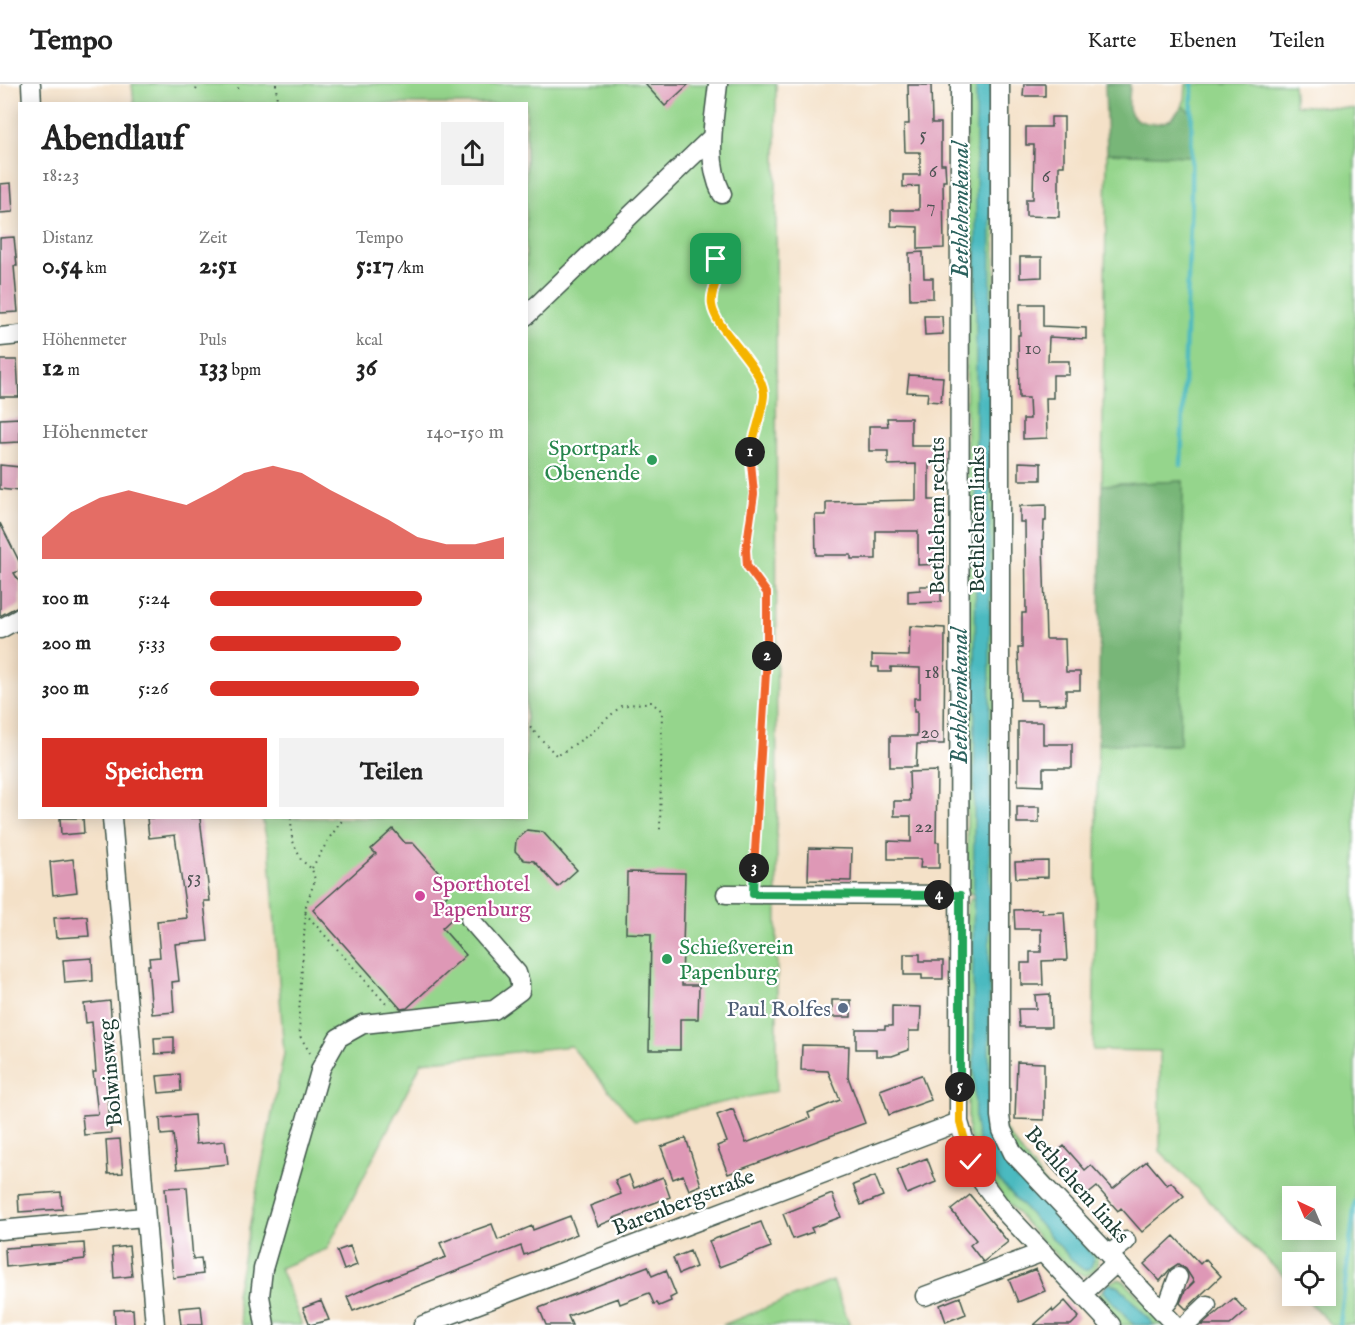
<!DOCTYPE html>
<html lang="de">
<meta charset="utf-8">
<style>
body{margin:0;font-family:"IM FELL English",serif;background:#f2f2f2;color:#222;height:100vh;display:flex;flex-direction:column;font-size:22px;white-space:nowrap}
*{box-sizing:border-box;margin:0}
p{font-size:20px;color:#767676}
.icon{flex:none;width:33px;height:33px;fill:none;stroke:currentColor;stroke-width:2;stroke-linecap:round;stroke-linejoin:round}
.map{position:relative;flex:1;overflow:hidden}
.side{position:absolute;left:18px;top:18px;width:510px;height:717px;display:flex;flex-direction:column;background:#fff;border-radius:0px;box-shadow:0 3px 15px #0003}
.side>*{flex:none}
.needle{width:39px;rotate:316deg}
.controls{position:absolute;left:1282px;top:1102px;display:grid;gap:12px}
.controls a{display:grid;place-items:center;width:54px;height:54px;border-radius:0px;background:#fff;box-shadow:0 3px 15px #0003;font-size:30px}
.pin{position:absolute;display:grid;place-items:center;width:51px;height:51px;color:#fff;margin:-26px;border-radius:12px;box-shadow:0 3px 9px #0006}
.km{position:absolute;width:30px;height:30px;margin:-15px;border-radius:50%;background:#222;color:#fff;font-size:16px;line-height:30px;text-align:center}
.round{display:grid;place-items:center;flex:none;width:63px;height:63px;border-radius:0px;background:#f2f2f2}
.overview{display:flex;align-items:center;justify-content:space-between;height:102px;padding:0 24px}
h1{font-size:33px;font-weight:800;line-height:45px}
.metrics{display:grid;grid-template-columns:repeat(3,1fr);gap:9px;height:102px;padding:6px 24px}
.metrics div{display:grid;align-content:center}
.metrics b{font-size:26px;font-weight:800}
.metrics small{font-size:16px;font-weight:400}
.metrics p{font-size:16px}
.chart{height:168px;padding:12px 24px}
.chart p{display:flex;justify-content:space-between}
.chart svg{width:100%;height:108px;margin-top:6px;fill:#d93025;opacity:.7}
.button{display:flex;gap:12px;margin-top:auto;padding:12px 24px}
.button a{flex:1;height:69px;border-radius:0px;background:#d93025;color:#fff;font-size:24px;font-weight:800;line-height:69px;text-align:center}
.button a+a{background:#f2f2f2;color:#222}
ul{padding:0 24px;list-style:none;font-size:20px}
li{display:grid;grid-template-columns:96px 72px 1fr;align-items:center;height:45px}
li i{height:15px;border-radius:8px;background:#d93025}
header{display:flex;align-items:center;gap:36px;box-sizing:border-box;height:84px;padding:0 30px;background:#fff;border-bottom:2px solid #e0e0e0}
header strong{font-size:28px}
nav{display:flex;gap:33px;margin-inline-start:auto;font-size:21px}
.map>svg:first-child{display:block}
.green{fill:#95d58c;stroke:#5a8960;stroke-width:1.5;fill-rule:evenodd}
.forest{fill:#78b678;stroke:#4c7a56;stroke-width:1.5}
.water{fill:#4bbac0;stroke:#357c7a;stroke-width:1.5}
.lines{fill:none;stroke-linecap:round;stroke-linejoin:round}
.stream{stroke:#4bbac0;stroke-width:4.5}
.building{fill:#de98b6}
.minor-casing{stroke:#3f564a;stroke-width:21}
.path{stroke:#3f564a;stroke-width:2;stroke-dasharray:1.5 4.5;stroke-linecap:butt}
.minor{stroke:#fff;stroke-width:18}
.split-1-casing{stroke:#fff;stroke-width:12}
.split-2-casing{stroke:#fff;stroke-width:12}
.split-3-casing{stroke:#fff;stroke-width:12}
.split-4-casing{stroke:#fff;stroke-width:12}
.split-5-casing{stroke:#fff;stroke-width:12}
.split-6-casing{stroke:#fff;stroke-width:12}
.split-1{stroke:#f5b400;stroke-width:8}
.split-2{stroke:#f0652b;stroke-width:8}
.split-3{stroke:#f0652b;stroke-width:8}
.split-4{stroke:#22a559;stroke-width:8}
.split-5{stroke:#22a559;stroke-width:8}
.split-6{stroke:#f5b400;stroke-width:8}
.leisure-dot{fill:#2e9e5b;stroke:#fff;stroke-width:2}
.hotel-dot{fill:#d1479c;stroke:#fff;stroke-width:2}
.service-dot{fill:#5c6f8a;stroke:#fff;stroke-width:2}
.labels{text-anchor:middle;stroke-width:4.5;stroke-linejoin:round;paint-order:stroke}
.number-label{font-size:20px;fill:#4f5454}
.leisure-label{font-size:22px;fill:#27864d;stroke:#fff;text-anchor:end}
.street-label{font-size:22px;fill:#1f3d34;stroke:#fff}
.hotel-label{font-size:22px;fill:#b23c85;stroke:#fff;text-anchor:start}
.service-label{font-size:22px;fill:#4e5e75;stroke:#fff;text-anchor:end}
.water-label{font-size:24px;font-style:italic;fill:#2c625e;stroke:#fff}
</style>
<header>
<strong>Tempo</strong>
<nav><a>Karte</a><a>Ebenen</a><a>Teilen</a></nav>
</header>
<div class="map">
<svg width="1355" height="1241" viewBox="0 0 1355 1241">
<rect width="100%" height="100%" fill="#fff"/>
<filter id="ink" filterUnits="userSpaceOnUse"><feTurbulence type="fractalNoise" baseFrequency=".0167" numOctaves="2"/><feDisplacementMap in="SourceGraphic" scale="12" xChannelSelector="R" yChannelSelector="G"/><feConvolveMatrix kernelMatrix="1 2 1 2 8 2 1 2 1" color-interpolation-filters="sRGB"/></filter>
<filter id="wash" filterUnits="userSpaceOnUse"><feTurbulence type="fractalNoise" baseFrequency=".008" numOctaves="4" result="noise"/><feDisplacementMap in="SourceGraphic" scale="24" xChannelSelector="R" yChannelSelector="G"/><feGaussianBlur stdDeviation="1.35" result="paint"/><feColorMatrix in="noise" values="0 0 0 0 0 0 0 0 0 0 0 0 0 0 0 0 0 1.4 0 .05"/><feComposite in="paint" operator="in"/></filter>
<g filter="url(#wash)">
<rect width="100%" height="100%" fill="#f4e1c8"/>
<path class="green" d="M132,0h644l1,1007 -142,30 -64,-75 -149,16 -95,187 -47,19 22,57h-60l-6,-31 48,-240 -14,-200 -8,-36h264v-714h-392z
M966,0h29v809l-6,1v4l6,1v217l102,137c2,12 0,19 -12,23 -28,-11 -89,-86 -106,-113 -5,-9 -8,-21 -11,-31l-2,-226 4,-7h4l-1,-5h-3l-3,-5z
M1186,0h107l2,21 60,4v1216h-23l-29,-29h23v-33h-33v23l-133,-135v-100l-67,-1 5,-306 79,1 6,-264 -81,4 5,-332 84,3 1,-43 -10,-7 3,-7zM1293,1113h33v33h-33z
M1119,1195l5,2 42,44h-45l-21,-23 -2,-5c5,-10 10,-16 21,-18z
M833,1197l17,44h-127z"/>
<path class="forest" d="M1105,0h25c0,8 -2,17 -1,24 3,17 28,18 40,12 5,-3 10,-10 13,-14l10,7 -1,43 -84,-3z
M1183,397l-3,264 -82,-1 4,-259z"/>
<path class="water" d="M976,0h15l-2,1036 5,22 10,20 76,78 14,18c-2,7 -2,12 -10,12l-8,-6 -84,-91 -12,-23 -5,-27 -2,-146 3,-440z
M1108,1200l11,2 35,39h-20l-29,-32 -1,-3z"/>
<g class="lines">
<path class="stream" d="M1181,381l10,-268 1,-113
M1340,1241l15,-123"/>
</g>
<g id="blocks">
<path class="building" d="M645,0h44l-24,22z
M1024,0h21v12h-22z
M908,1h23l1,38h9v41h4l1,17h-3l1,67 -26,1v-22l-27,-1v-16h28v-24l-16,1v-12h17v-23h-15l-1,-28h5z
M1051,33h13v49h-5v51l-33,-1v-17h7l1,-54h-8v-18h25z
M11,99l2,29 -13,1v-29z
M14,153l3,29h-3l4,46 -18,1v-75z
M923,168l1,26h9v20l-23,1 -1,-46z
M1020,173h22v20l-22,1z
M1020,220h23v22l43,2v11l-37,-2 -1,24h21v14h-16v23h-7l1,40 -24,1v-20h7l-1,-21h-10l-1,-63h2z
M924,232h18l1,18 -18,1z
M0,276h17l2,37h-19z
M909,291l34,2 -2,25 -14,-1 1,-8 -21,-1z
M20,334v24l-20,1v-24z
M887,334h24v28h32v18h-14v36h16v64l-27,1v-34h-42v28h-25v-4h-35l-1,-40h11v-13l90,-2v-36l-28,1v-14h-19v-25h19z
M1019,378l22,1v17h-22z
M0,381l20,2 -1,24 -19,-2z
M1046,421v16h-2l-1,23 3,95h19l1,33h14v18h-14v14l-29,1v-5h-17l-2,-52h4v-35h4l-1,-91h-5v-16z
M0,439l20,40v8l-6,2 6,10v22l-20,11z
M920,502h21v16l-33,1v-12l12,-1z
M910,542l35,2 -1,116h-27l-1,23h-26v-31h27v-24h-3v-14h6v-30l-29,-1v5h-12v-5h-7v-12l37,1z
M1018,638h25v22h29v24h-29v18l-25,-1z
M937,687l-1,71h3v26h-19l1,-9h-33v-18l23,1v-26h-17v-15h16l-1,-29z
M1017,723h22v16h-22z
M60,734h23l1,15 -23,2z
M147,734h53l10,83h-6l4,40 -33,3 4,37 -7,1 2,30 -22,2 -4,-49h2l-1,-7 11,-1 -3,-36 30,-3 -12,-83 -26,3z
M393,745l12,14h8l34,38 2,12 -6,6 14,15 -15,14 24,27 -59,53 -6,1 -88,-99 63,-56 -5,-5z
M527,746l16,2 34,38 -19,17 -24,-26 -10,-1 -9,-9 1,-11z
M809,764l43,1 -1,32 -43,-1z
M73,775l4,33 -24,3 -3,-33z
M1048,777v16l-32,1 -1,-16z
M627,788l58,1 -3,112h17l-1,34h-18v31h-31l2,-116 -25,-1z
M1042,825v4l22,-1 3,48 -25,1 1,24h-22v-22h9v-11h11v-23h-26l-1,-19z
M87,832l2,20 -33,2 -2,-20z
M904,870h16v7h23v18h-21v-4h-18z
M92,874l1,23 -28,2 -2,-23z
M1050,910l1,33h-32l-1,-18h18l-1,-14z
M832,916h19v17h-19z
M110,917l7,97 -9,1 3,34 -27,2 -2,-20 16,-1 -5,-42h3l-4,-50 -6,1 -2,-19z
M892,922l29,1 -1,24h-11v19l-17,6h-16v-7h-20v-20h29v-3h7z
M174,953v16l-19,1 -1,-16z
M802,961l47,1 -1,31 17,46 -137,51 -11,-28 10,-4 -10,-27 16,-6 13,34 64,-25 -2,-5 32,-13 -12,-29 -27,-1z
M1017,978l27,1v57l-29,-1z
M180,990l1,17 -22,2 -2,-17z
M921,991l10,25 -42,15 -9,-25z
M194,1031l2,29 29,-3 3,23 -51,5 -4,-35 -12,1 -1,-17z
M686,1054l15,47 -12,5 -6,-15 -10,4 -12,-32z
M120,1055l3,34 -15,1 -2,-34z
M1064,1062l21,24 6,-5 22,24 34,-28 20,24 4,-3 13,14 -42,36 -21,-24 -3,3 -21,-24 -16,13 -35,-39z
M927,1074l9,24 -29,12 -10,-24z
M629,1091l5,13 29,-11 7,20 -56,21 1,1 -17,7 -8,-20 31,-12 -6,-14z
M875,1092l8,20 -22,9 -8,-20z
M187,1103l6,72 8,-1 2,16 -30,4 -8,-90z
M61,1108l1,17 -43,3 -1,-17z
M832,1110l9,23 -30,11 2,4 -20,7 -10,-25z
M970,1111l38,47 -25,20 -13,-17 6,-5 -25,-30z
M570,1132l7,18 -53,21 -3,-9 -168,65 -6,-14 30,-14 69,-26 -6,-14 18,-7 34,-12 6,16 34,-14 1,4z
M761,1138l10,25 -52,20 -10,-26z
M1174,1152l26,28 5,-5 16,17 -35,33 -6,-6 5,-12 9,-9 -8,-13 -8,-5 -8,5 -10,12 -16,-17z
M84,1159l1,16 -79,8 -1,-19z
M129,1162l3,30 -18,2 -2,-30z
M350,1162l7,19 -13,5 -7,-19z
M690,1167l6,16 -17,7 -6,-16z
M648,1182l4,10 14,-6 10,25 -6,3 1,3 -12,5 -2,-3 -3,1 -5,-11 -29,11 -2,-6 -50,18 4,9h-26l-7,-17z
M1036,1185l9,22 -27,11 -9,-22z
M960,1213l6,17 -20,8 -6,-17z
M1234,1214l12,13 -16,14h-28z
M321,1217l8,19 -19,5 -7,-17z
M1065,1217l14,16 -8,8h-37l18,-16 1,3z
M201,1222l2,19h-22l-2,-17z
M133,1225l1,16h-19l-1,-15z"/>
</g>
</g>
<g filter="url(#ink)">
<use href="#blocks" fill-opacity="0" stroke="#3f564a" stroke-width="1.5"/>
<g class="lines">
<g class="minor-casing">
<path id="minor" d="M31,0l1,20
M718,0c-4,37 -13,76 4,110
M960,0l-1,1038 12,41 12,20 21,28 107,114
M1000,0v1032l2,14 11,23 162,172
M526,232l185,-178
M0,253l20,-2
M0,545l20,-11
M112,734l43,507
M726,810l234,1
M0,1146l144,-13
M1109,1171l17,-14
M1082,1210l34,-31
M925,1212l118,-44
M1161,1226l9,-11 8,-22
M265,1241l-5,-29 3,-27 58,-201 17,-30 25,-14 131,-14 26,-19v-8l-3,-10 -47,-54
M423,1241l536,-203
M1186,1241l21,-20"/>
</g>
<path class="path" d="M276,0l1,20
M217,1v-1
M238,5l1,-5
M196,6l3,-6
M714,169l7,16 -7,20 -2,17 9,18 36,51 7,18 -15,59 5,42 -8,56 1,16 20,27 1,25 -14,261
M526,639l31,33 33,-22 31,-28 30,-4 11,9 -2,120
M291,734l1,21 9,21 11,9 3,11 -9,25 -7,109 1,22 10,17
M312,784l18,-31 14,-19
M305,829l82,92"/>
<use href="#minor" class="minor"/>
</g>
</g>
<g class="lines" filter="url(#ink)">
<g class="split-1-casing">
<path id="split-1" d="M716,175l5,10c-4,11 -11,25 -9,36 3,25 49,59 52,88 1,11 -11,46 -14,59"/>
</g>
<g class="split-2-casing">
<path id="split-2" d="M750,368l4,42 -8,56 1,16 20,27v63"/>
</g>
<g class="split-3-casing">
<path id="split-3" d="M754,784l13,-212"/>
</g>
<g class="split-4-casing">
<path id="split-4" d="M754,784l-1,26 186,1"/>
</g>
<g class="split-5-casing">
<path id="split-5" d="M939,811h21v192"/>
</g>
<g class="split-6-casing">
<path id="split-6" d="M960,1003v35l11,40"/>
</g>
<use href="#split-1" class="split-1"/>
<use href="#split-2" class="split-2"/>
<use href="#split-3" class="split-3"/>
<use href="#split-4" class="split-4"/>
<use href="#split-5" class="split-5"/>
<use href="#split-6" class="split-6"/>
</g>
<g class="leisure-dot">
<circle cx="652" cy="376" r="6"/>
<circle cx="667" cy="875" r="6"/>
</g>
<circle class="hotel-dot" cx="420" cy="812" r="6"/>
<circle class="service-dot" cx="843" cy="924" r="6"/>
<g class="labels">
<g class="number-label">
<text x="923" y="56">5</text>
<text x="933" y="93">6</text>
<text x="1046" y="98">6</text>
<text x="931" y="128">7</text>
<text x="1033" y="270">10</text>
<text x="932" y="594">18</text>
<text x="930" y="654">20</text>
<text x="924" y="748">22</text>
<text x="194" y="799">53</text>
</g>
<g class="leisure-label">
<text x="640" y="371">Sportpark<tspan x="640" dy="25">Obenende</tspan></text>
<text x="679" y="870" text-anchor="start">Schießverein<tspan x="679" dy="25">Papenburg</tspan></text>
</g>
<g class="street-label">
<text transform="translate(936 432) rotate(-90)" y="8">Bethlehem rechts</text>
<text transform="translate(976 436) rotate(-90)" y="8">Bethlehem links</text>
<text transform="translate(109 989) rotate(-95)" y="8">Bolwinsweg</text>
<text transform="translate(1078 1100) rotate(49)" y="8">Bethlehem links</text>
<text transform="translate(683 1117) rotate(-21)" y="8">Barenbergstraße</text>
</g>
<g class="hotel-label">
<text x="432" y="807">Sporthotel<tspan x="432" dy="25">Papenburg</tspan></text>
</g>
<g class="service-label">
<text x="831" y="932">Paul Rolfes</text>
</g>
<g class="water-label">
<text transform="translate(960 126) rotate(-90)" y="8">Bethlehemkanal</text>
<text transform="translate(959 612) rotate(-90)" y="8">Bethlehemkanal</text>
</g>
</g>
</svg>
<div class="controls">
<a><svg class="needle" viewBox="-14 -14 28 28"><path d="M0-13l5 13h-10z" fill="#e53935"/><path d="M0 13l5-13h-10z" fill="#767676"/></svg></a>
<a><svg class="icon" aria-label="locate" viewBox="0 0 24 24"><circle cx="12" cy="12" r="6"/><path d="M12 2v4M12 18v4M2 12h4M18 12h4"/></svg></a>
</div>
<div class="pin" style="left:716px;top:175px;background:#1e9e55"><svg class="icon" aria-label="arrive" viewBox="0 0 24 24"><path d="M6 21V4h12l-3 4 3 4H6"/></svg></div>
<div class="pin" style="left:971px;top:1078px;background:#d93025"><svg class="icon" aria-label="check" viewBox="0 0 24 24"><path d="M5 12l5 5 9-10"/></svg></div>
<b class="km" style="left:750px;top:368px">1</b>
<b class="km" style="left:767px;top:572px">2</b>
<b class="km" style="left:754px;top:784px">3</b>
<b class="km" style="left:939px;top:811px">4</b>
<b class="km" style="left:960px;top:1003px">5</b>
<section class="side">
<div class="overview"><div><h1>Abendlauf</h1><p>18:23</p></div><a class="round"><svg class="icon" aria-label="share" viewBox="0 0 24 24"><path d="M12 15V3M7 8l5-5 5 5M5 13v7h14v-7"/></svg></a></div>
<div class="metrics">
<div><p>Distanz</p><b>0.54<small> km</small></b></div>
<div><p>Zeit</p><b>2:51</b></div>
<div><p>Tempo</p><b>5:17<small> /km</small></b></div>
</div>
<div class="metrics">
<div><p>Höhenmeter</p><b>12<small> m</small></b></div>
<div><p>Puls</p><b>133<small> bpm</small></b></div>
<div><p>kcal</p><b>36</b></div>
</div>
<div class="chart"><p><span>Höhenmeter</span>140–150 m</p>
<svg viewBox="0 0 160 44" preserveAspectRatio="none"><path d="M0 44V35L10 25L20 19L30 16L40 19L50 22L60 16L70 9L80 6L90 9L100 16L110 22L120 28L130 35L140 38L150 38L160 35V44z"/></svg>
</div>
<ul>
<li><b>100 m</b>5:24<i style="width:72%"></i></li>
<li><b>200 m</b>5:33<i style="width:65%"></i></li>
<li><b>300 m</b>5:26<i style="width:71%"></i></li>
</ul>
<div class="button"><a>Speichern</a><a>Teilen</a></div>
</section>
</div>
